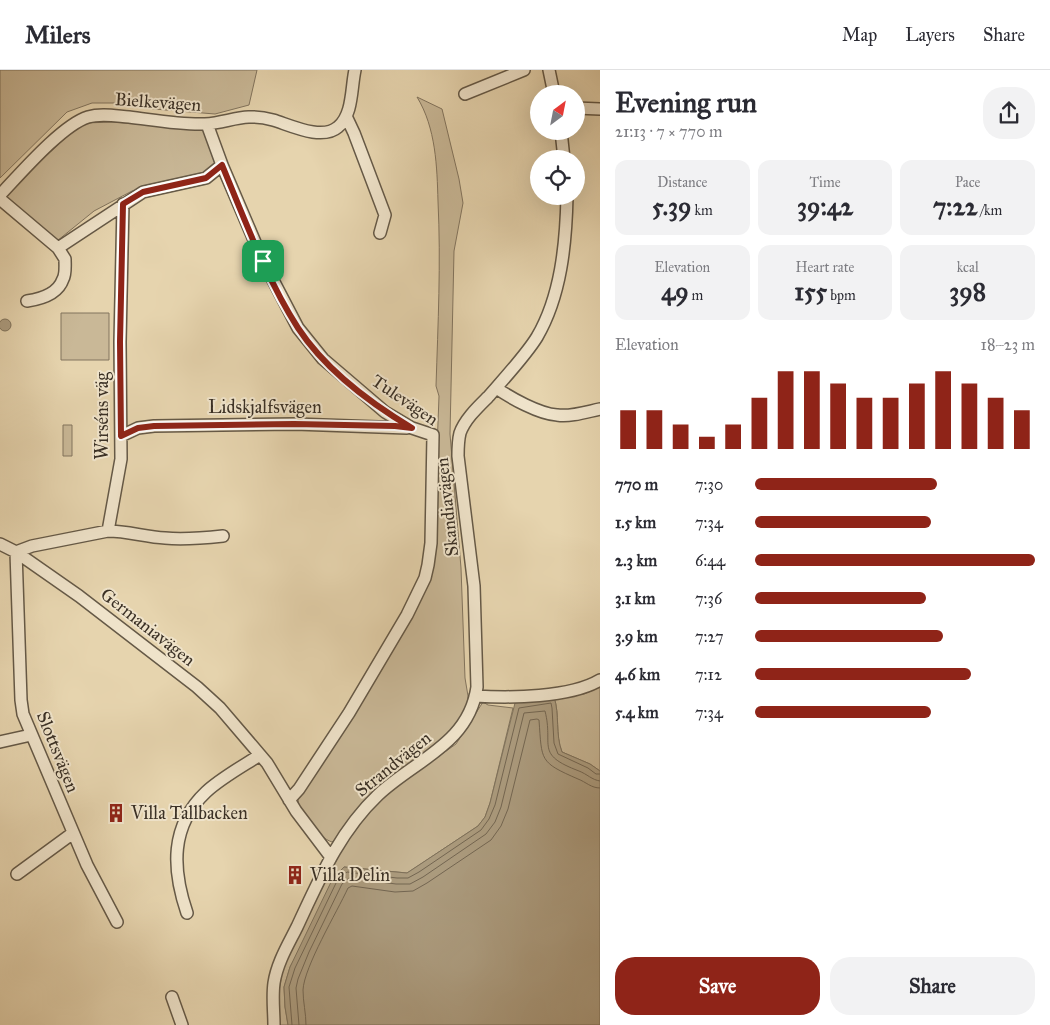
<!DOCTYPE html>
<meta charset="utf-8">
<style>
body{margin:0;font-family:"IM FELL Great Primer",serif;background:#f2f2f3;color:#2b2b33;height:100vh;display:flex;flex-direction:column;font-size:19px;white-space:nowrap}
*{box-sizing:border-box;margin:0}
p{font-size:16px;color:#7c7c81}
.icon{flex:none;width:28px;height:28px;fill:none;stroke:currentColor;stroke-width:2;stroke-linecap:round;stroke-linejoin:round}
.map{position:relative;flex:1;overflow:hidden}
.drawer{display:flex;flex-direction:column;background:#fff;width:450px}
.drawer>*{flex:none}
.needle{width:32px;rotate:32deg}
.fabs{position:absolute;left:530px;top:15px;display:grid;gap:10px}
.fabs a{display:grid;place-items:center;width:55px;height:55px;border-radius:50%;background:#fff;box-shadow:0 5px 20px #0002;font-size:25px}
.pin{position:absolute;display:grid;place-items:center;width:42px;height:42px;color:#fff;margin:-21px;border-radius:10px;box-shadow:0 2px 8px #0006}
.round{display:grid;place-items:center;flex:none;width:52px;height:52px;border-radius:20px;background:#f2f2f3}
.headline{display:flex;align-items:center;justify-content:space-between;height:85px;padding:0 15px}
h1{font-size:28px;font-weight:800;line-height:38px}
.figures{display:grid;grid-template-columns:repeat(3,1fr);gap:8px;height:85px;padding:5px 15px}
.figures div{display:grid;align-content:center;border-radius:12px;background:#f2f2f3;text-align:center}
.figures b{font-size:25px;font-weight:800}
.figures small{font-size:14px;font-weight:400}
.figures p{font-size:14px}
.chart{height:140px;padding:10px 15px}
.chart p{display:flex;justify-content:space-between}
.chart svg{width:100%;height:90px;margin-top:5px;stroke:#8f2418;stroke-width:6}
.button{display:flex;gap:10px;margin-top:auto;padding:10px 15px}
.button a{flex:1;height:58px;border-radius:20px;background:#8f2418;color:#fff;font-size:20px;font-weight:800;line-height:58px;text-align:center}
.button a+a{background:#f2f2f3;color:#2b2b33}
ul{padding:0 15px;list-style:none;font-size:16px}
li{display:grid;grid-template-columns:80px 60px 1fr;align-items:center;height:38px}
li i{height:12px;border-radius:6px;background:#8f2418}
header{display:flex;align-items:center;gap:30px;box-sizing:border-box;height:70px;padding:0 25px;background:#fff;border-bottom:1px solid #e1e1e2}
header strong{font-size:24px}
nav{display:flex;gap:28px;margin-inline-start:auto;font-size:18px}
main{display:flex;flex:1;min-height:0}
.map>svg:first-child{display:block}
.green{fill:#c9b897;stroke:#82745e}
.water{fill:#ac9c7f;stroke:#7e715b}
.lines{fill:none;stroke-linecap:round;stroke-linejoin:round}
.shore{stroke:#736652;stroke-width:1}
.minor-casing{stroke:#655947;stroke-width:14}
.minor{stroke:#efe3ca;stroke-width:11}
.route-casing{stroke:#fff;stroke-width:10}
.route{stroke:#8f2418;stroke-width:6}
.labels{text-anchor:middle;stroke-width:4;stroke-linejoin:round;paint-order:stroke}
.street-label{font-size:18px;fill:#3a3025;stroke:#efe3ca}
.poi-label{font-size:18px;fill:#3a3025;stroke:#efe3ca;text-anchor:start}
</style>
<header>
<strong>Milers</strong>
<nav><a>Map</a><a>Layers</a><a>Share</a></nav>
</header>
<main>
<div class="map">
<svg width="600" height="955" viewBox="0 0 600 955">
<rect width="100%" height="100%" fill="#e6d4ae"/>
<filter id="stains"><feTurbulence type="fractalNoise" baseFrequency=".004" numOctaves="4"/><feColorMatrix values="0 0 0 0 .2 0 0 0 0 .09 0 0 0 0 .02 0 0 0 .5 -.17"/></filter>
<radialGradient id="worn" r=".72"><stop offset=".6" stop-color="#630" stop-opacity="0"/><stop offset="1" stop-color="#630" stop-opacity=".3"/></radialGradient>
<path class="green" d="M0,0h257l-8,35 -34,9 -61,-5 -37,-6h-25l-25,9 -67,66z
M417,27l25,12 17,70 4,24 -9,48 -4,183 11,134 4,110 3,18 -1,11 -4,9 -25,28 -106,98c-15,-5 -35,-30 -34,-45l115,-185 21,-82 5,-134 -3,-10c2,-62 5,-123 2,-185 -1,-34 -2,-73 -21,-104z
M113,52l90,7 12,35 -18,13 -65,14 -38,20 -37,30 -53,-46 72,-67 9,-5z
M61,243h48v47h-48z
M63,355h9v31h-9z
M600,617v84l-10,-7 -28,-12c-7,-18 -2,-37 -8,-55l30,-3z
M483,632l5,3 25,3 -23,95 -5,14 -7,9 -71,47 -63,-6 -54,100 -6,20 1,20 3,18h-9l-1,-27 5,-32 58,-115 17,-27 18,-20 21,-18 59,-42z"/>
<path class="water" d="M-1 255a6 6 0 1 1 12 0a6 6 0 1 1-12 0Z
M554,627c6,18 1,37 8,55l28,12 10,7v254h-312l-3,-18 -1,-20 6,-20 43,-89 11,-11 63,6 71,-47 7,-9 5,-14 25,-100z"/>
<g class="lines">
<path class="shore" d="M292,955l-3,-38 6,-19 42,-87 10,-9 50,6h11l11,-6 62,-42 8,-11 6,-14 24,-97 32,-5 1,5 2,35 4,11 30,14 8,6h4
M299,955l-3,-37 2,-9 11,-27 33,-68 7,-6 47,6h14l13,-7 63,-43 9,-12 6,-15 23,-94 21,-2c9,35 -11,43 34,60 8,3 13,9 21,10
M306,955c0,-12 -3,-23 -3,-35 1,-23 34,-78 45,-102l4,-2 43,6 18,-1 14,-8 64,-43 10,-14 7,-17 22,-89 7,-1 2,1c3,41 0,42 39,59 8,3 13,9 22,9"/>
<g class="minor-casing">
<path id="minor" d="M549,0l5,24
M465,24l59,-24
M576,38l24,1
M346,46l8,17 31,82 -5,18
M207,54l15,41 41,96 35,67 25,31 62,53 27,16 21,7 -2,108 -3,22 -3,13 -18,37 -58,98 -50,76 -10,11
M561,61l3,28
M0,125c20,-21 62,-70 88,-78 13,-4 28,-1 41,0 25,3 51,8 76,7 26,-2 40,-12 68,-4 17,5 49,21 65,7 15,-12 13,-39 17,-57
M0,129l58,49
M27,231c14,-2 31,-7 36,-22 3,-5 2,-14 2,-20l-7,-11 85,-56 63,-14 16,-13
M496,318c15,10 43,26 61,27 14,2 29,-3 43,-6
M121,366l17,-8 16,-2 141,-2 112,4
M108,461c19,0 38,6 57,7 20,2 39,0 58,-2
M0,474l16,8 63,44 118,91 23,21 47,55 29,48 34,45
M475,626c35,2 95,2 125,-16
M0,672l31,-7
M17,804l56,-41
M187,843c-15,-44 -17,-87 19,-121 15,-14 37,-26 54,-37
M117,852l-30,-57 -64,-151 -2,-14 -5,-148 16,-6 76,-15 13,-72 -1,-117 3,-138
M172,927l10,28
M274,955c0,-13 -2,-28 0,-42 3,-20 14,-38 23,-56 22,-47 42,-95 81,-132 37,-35 91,-51 99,-108l-3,-101 -16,-130c0,-7 0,-15 2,-23 5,-14 18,-26 28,-36 14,-16 38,-42 49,-60 24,-41 29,-93 30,-141"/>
</g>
<use href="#minor" class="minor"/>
</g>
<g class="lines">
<g class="route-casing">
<path id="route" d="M222,95c22,53 45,115 76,163 27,41 72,75 114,100l-17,-2 -101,-2 -140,2 -16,2 -17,8 -1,-94 3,-138 20,-12 63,-14z"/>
</g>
<use href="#route" class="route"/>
</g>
<defs>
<g id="building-bare" transform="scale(1.5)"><path d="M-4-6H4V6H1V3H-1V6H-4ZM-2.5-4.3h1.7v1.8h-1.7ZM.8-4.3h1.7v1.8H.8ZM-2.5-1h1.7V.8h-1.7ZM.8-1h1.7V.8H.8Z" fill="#8f2418" stroke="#efe3ca" stroke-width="2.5" paint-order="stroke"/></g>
</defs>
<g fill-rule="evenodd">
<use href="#building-bare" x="116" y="743"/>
<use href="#building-bare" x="295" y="805"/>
</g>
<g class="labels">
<g class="street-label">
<text transform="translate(158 32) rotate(4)" y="6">Bielkevägen</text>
<text transform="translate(405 330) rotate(34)" y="6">Tulevägen</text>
<text x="265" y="343">Lidskjalfsvägen</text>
<text transform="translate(102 346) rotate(-90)" y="6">Wirséns väg</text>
<text transform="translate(447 437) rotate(-96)" y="6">Skandiavägen</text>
<text transform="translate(148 557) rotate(38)" y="6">Germaniavägen</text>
<text transform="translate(58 682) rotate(68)" y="6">Slottsvägen</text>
<text transform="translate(393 694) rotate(-39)" y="6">Strandvägen</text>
</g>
<g class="poi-label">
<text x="131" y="749">Villa Tallbacken</text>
<text x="310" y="811">Villa Delin</text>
</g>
</g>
<rect width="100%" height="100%" filter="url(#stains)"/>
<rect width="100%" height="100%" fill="url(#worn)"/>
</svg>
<div class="fabs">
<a><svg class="needle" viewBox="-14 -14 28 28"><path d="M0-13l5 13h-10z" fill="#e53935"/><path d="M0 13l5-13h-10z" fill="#7c7c81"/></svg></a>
<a><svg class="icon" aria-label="locate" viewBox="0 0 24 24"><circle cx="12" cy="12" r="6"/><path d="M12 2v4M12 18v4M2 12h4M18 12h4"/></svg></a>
</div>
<div class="pin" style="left:263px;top:191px;background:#1e9e55"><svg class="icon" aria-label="arrive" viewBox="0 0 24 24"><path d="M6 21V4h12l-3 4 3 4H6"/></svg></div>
</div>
<section class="drawer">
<div class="headline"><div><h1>Evening run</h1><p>21:13 · 7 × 770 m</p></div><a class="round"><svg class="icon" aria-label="share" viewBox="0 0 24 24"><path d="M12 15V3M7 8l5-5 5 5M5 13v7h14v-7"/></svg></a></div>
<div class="figures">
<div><p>Distance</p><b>5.39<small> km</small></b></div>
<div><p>Time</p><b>39:42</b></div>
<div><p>Pace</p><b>7:22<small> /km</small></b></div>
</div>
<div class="figures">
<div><p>Elevation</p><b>49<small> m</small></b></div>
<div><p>Heart rate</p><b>155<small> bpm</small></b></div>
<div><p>kcal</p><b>398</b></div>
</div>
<div class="chart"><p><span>Elevation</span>18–23 m</p>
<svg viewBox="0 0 160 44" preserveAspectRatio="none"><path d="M5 44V25M15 44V25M25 44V32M35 44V38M45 44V32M55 44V19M65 44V6M75 44V6M85 44V12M95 44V19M105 44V19M115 44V12M125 44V6M135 44V12M145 44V19M155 44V25"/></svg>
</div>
<ul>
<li><b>770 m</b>7:30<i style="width:65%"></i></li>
<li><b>1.5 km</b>7:34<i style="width:63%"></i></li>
<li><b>2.3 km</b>6:44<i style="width:100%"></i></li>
<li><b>3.1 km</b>7:36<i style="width:61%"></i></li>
<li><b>3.9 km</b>7:27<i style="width:67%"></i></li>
<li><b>4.6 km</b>7:12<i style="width:77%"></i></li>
<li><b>5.4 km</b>7:34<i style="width:63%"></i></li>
</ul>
<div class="button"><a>Save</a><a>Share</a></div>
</section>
</main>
